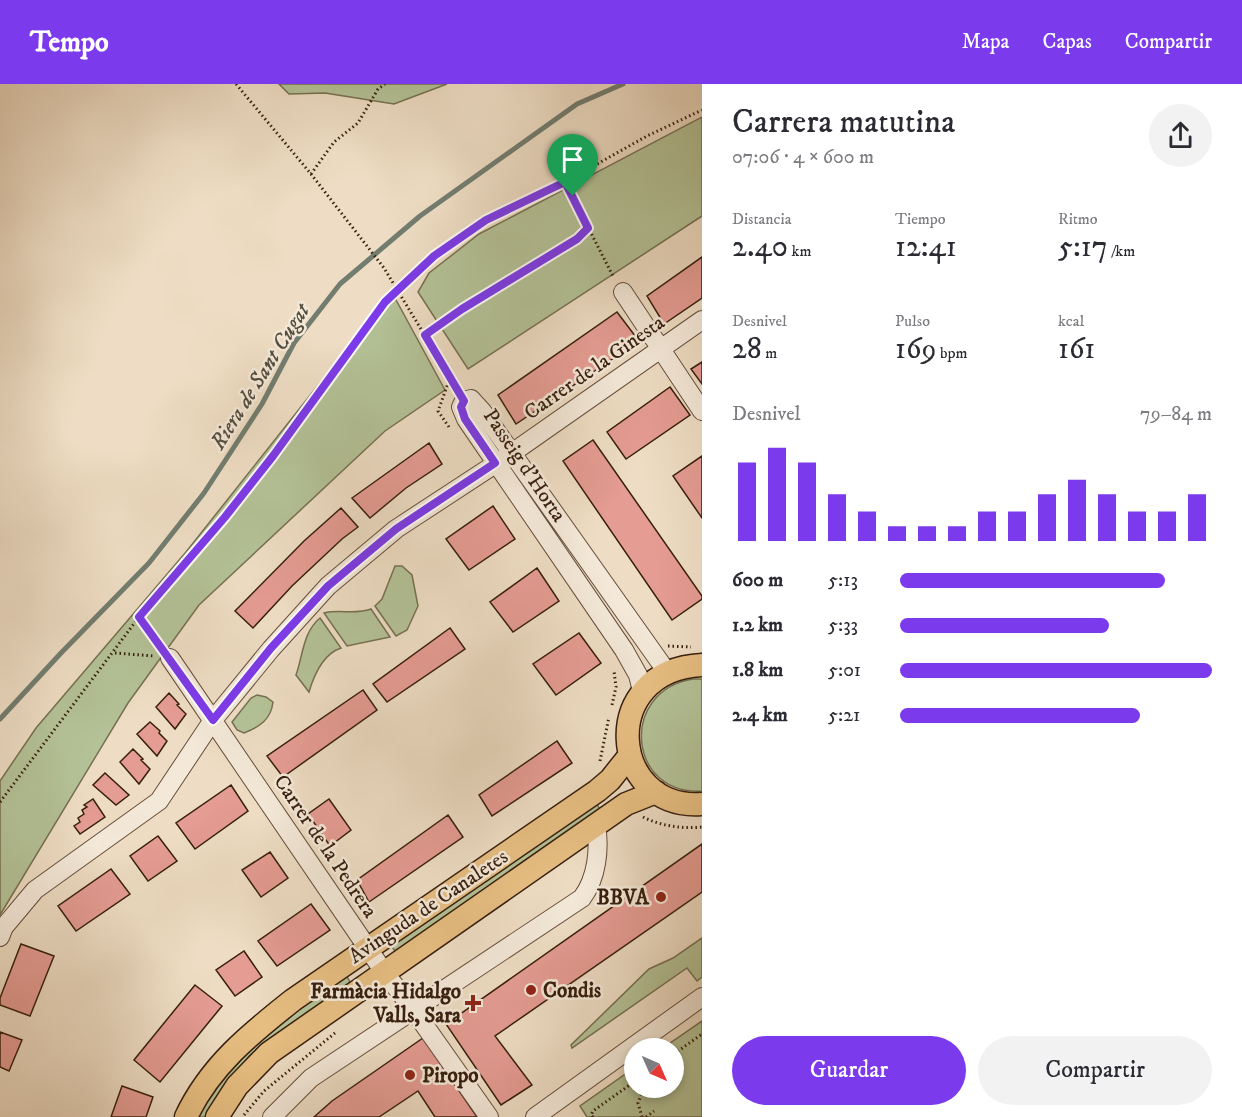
<!DOCTYPE html>
<html lang="es">
<meta charset="utf-8">
<style>
body{margin:0;font-family:"IM FELL DW Pica",serif;background:#f2f2f3;color:#2b2b33;height:100vh;display:flex;flex-direction:column;font-size:22px;white-space:nowrap}
*{box-sizing:border-box;margin:0}
p{font-size:20px;color:#7c7c81}
.icon{flex:none;width:33px;height:33px;fill:none;stroke:currentColor;stroke-width:2;stroke-linecap:round;stroke-linejoin:round}
.map{position:relative;flex:1;overflow:hidden}
.sheet{display:flex;flex-direction:column;background:#fff;width:540px}
.sheet>*{flex:none}
.needle{width:39px;rotate:135deg}
.controls{position:absolute;left:624px;top:954px;display:grid;gap:12px}
.controls a{display:grid;place-items:center;width:60px;height:60px;border-radius:50%;background:#fff;box-shadow:0 3px 9px #0003;font-size:30px}
.pin{position:absolute;display:grid;place-items:center;width:51px;height:51px;color:#fff;margin:-62px -26px;border-radius:50% 50% 50% 0;rotate:-45deg;box-shadow:0 0 6px #0007}
.pin .icon{rotate:45deg}
.round{display:grid;place-items:center;flex:none;width:63px;height:63px;border-radius:32px;background:#f2f2f3}
.headline{display:flex;align-items:center;justify-content:space-between;height:102px;padding:0 30px}
h1{font-size:33px;font-weight:600;line-height:45px}
.metrics{display:grid;grid-template-columns:repeat(3,1fr);gap:9px;height:102px;padding:6px 30px}
.metrics div{display:grid;align-content:center}
.metrics b{font-size:30px;font-weight:600}
.metrics small{font-size:16px;font-weight:400}
.metrics p{font-size:16px}
.chart{height:168px;padding:12px 30px}
.chart p{display:flex;justify-content:space-between}
.chart svg{width:100%;height:108px;margin-top:6px;stroke:#7c3aed;stroke-width:6}
.cta{display:flex;gap:12px;margin-top:auto;padding:12px 30px}
.cta a{flex:1;height:69px;border-radius:36px;background:#7c3aed;color:#fff;font-size:24px;font-weight:600;line-height:69px;text-align:center}
.cta a+a{background:#f2f2f3;color:#2b2b33}
ul{padding:0 30px;list-style:none;font-size:20px}
li{display:grid;grid-template-columns:96px 72px 1fr;align-items:center;height:45px}
li i{height:15px;border-radius:8px;background:#7c3aed}
header{display:flex;align-items:center;gap:36px;box-sizing:border-box;height:84px;padding:0 30px;background:#7c3aed;color:#fff}
header strong{font-size:28px}
nav{display:flex;gap:33px;margin-inline-start:auto;font-size:21px}
main{display:flex;flex:1;min-height:0}
.map>svg:first-child{display:block}
.green{fill:#b4c297;stroke:#767052;stroke-width:1.5}
.lines{fill:none;stroke-linecap:round;stroke-linejoin:round}
.stream{stroke:#727d70;stroke-width:5}
.building{fill:#e59c93;stroke:#371f0e;stroke-width:1.5}
.minor-casing{stroke:#654e3c;stroke-width:20}
.major-casing{stroke:#371f0e;stroke-width:25}
.path{stroke:#371f0e;stroke-width:3;stroke-dasharray:1.5 3;stroke-linecap:butt}
.minor{stroke:#f4e9d9;stroke-width:18}
.major{stroke:#e7be82;stroke-width:22}
.route-casing{stroke:#fff;stroke-width:12}
.route{stroke:#7c3aed;stroke-width:8}
.poi-dot{fill:#8f2418;stroke:#f4e9d9;stroke-width:2}
.labels{text-anchor:middle;stroke-width:5;stroke-linejoin:round;paint-order:stroke}
.street-label{font-size:21px;fill:#371f0e;stroke:#f4e9d9}
.poi-label{font-size:21px;font-weight:bold;fill:#371f0e;stroke:#f4e9d9;text-anchor:end}
.water-label{font-size:22px;font-style:italic;fill:#544e3f;stroke:#f4e9d9}
</style>
<header>
<strong>Tempo</strong>
<nav><a>Mapa</a><a>Capas</a><a>Compartir</a></nav>
</header>
<main>
<div class="map">
<svg width="702" height="1033" viewBox="0 0 702 1033">
<rect width="100%" height="100%" fill="#eeddc4"/>
<filter id="stains"><feTurbulence type="fractalNoise" baseFrequency=".00333" numOctaves="4"/><feColorMatrix values="0 0 0 0 .2 0 0 0 0 .09 0 0 0 0 .02 0 0 0 .5 -.17"/></filter>
<radialGradient id="worn" r=".72"><stop offset=".6" stop-color="#630" stop-opacity="0"/><stop offset="1" stop-color="#630" stop-opacity=".3"/></radialGradient>
<path class="green" d="M279,0h168l-53,20 -69,-11 -36,1z
M702,33v99l-234,153 -50,-77 11,-19 50,-39z
M395,214l50,92 -60,41 -186,174 -71,98 -128,212v-134l36,-53 150,-176 137,-173z
M395,482h7l10,9 6,31 -11,24 -11,6 -21,-30 7,-7z
M371,525l19,28 -43,9 -23,-33c16,-4 31,2 47,-4z
M320,534l21,30c-18,6 -27,27 -32,44l-13,-17c7,-20 7,-43 24,-57z
M693,595h9v112c-74,5 -84,-100 -9,-112z
M257,611l9,2 7,5c-2,18 -14,25 -29,31l-7,-3 -5,-8 19,-24z
M594,716l6,9 -205,142 -6,-8z
M702,854v39l-5,4 -10,-13 -115,80 -1,-3 78,-76 24,-11z
M345,889l5,9 -79,56 -22,18 -33,44 -10,17h-12l31,-48z
M702,937v96h-115l-7,-11 54,-38v20h40v-40h-11z"/>
<g class="lines">
<path class="stream" d="M0,635l61,-66 88,-90 55,-70 58,-89 32,-61 46,-59 80,-68 157,-112 46,-20"/>
</g>
<path class="building" d="M702,173v41l-38,26 -17,-28z
M617,228l22,29 -123,83 -18,-29z
M702,278v22l-11,-15z
M670,303l20,28 -64,44 -19,-27z
M593,356l109,156v3l-30,21 -109,-159z
M429,359l13,21 -36,24 -36,30 -18,-20z
M702,372v62l-29,-42z
M493,422l22,33 -46,31 -23,-31z
M341,424l17,19 -16,12 -50,47 -39,42 -18,-17 69,-70z
M537,484l22,33 -46,31 -23,-30z
M450,544l15,21 -78,53 -14,-18z
M579,549l22,30 -45,32 -23,-31z
M363,606l14,20 -94,67 -16,-21z
M169,609l10,11 -2,1 9,9 -11,15 -19,-22z
M150,638l10,9 -1,2 8,8 -10,15 -20,-22z
M557,657l15,22 -80,53 -13,-21z
M133,665l10,10 -2,1 9,9 -11,15 -19,-22z
M105,689l24,22 -13,10 -23,-20z
M231,701l17,26 -53,38 -19,-26z
M93,715l12,18 -25,17 -6,-8 6,-4 -2,-4 6,-4 -2,-4 5,-3 -3,-2z
M329,715l22,31 -21,16 -22,-32z
M448,731l15,22 -94,65 -12,-22z
M158,752l19,25 -29,20 -18,-25z
M702,760v48l-207,144 37,49 -31,20 -55,-81z
M270,768l18,26 -27,19 -19,-27z
M111,785l19,25 -54,37 -18,-25z
M311,820l19,26 -53,36 -19,-25z
M21,860l33,12 -24,60 -30,-11v-7z
M244,867l18,26 -27,19 -19,-26z
M195,901l27,21 -62,76 -26,-22z
M0,948l22,8 -13,31 -9,-4z
M423,954l54,79h-42l-17,-26 -39,26h-65l18,-16z
M122,1002l31,11 -7,20h-35z"/>
<g class="lines">
<g class="minor-casing">
<path id="minor" d="M623,208l79,119
M170,574l214,314 29,37 76,108
M642,607l-4,-16 -14,-25 -158,-231 -5,-12 3,-6 7,-2 11,12 185,261
M0,853l4,-10 31,-37 124,-89 54,-81 58,-71 57,-63 68,-57 116,-76 190,-133
M272,1033l39,-39 271,-180c15,-20 18,-49 14,-74
M535,1033l167,-120"/>
</g>
<g class="major-casing">
<path id="major" d="M702,581c-105,5 -93,146 0,139
M186,1033c24,-51 64,-83 107,-117l304,-209 13,-11 20,-25
M217,1033l20,-31 32,-33 357,-249 30,-12"/>
</g>
<path class="path" d="M236,0l75,90 73,94 72,119
M311,90l23,-32 24,-19 20,-34 7,-5
M565,98l49,96
M425,251l37,-26 115,-70 11,-11
M449,343l-11,-16 12,-33
M139,533l21,27
M668,562l23,1
M115,569l39,3
M612,621l4,-18 -2,-16
M600,677l9,-44
M0,718l139,-185 86,-100 48,-61 112,-154 49,-46 52,-36 79,-38 82,-46 55,-26
M643,733c18,9 39,12 59,10
M674,970l28,-20
M244,1031l20,-24 71,-58
M593,1033l-2,-2 2,-4 41,-29
M642,1033l-4,-14 6,-15
M646,1033l8,-6"/>
<use href="#minor" class="minor"/>
<use href="#major" class="major"/>
</g>
<g class="lines">
<g class="route-casing">
<path id="route" d="M565,98l23,46 -11,11 -115,70 -37,26 39,66 -3,6 4,12 30,44 -99,66 -68,57 -57,62 -58,72 -74,-103 86,-100 48,-61 112,-154 49,-46 52,-36z"/>
</g>
<use href="#route" class="route"/>
</g>
<g class="poi-dot">
<circle cx="661" cy="813" r="6"/>
<circle cx="531" cy="906" r="6"/>
<path d="M470 910h6v6h6v6h-6v6h-6v-6h-6v-6h6z"/>
<circle cx="410" cy="991" r="6"/>
</g>
<g class="labels">
<g class="street-label">
<text transform="translate(594 283) rotate(-35)" y="7">Carrer de la Ginesta</text>
<text transform="translate(525 381) rotate(56)" y="7">Passeig d'Horta</text>
<text transform="translate(326 762) rotate(56)" y="7">Carrer de la Pedrera</text>
<text transform="translate(428 822) rotate(-34)" y="7">Avinguda de Canaletes</text>
</g>
<g class="poi-label">
<text x="649" y="820">BBVA</text>
<text x="543" y="913" text-anchor="start">Condis</text>
<text x="461" y="914">Farmàcia Hidalgo<tspan x="461" dy="24">Valls, Sara</tspan></text>
<text x="422" y="998" text-anchor="start">Piropo</text>
</g>
<g class="water-label">
<text transform="translate(259 292) rotate(-58)" y="8">Riera de Sant Cugat</text>
</g>
</g>
<rect width="100%" height="100%" filter="url(#stains)"/>
<rect width="100%" height="100%" fill="url(#worn)"/>
</svg>
<div class="controls">
<a><svg class="needle" viewBox="-14 -14 28 28"><path d="M0-13l5 13h-10z" fill="#e53935"/><path d="M0 13l5-13h-10z" fill="#7c7c81"/></svg></a>
</div>
<div class="pin" style="left:573px;top:112px;background:#1e9e55"><svg class="icon" aria-label="arrive" viewBox="0 0 24 24"><path d="M6 21V4h12l-3 4 3 4H6"/></svg></div>
</div>
<section class="sheet">
<div class="headline"><div><h1>Carrera matutina</h1><p>07:06 · 4 × 600 m</p></div><a class="round"><svg class="icon" aria-label="share" viewBox="0 0 24 24"><path d="M12 15V3M7 8l5-5 5 5M5 13v7h14v-7"/></svg></a></div>
<div class="metrics">
<div><p>Distancia</p><b>2.40<small> km</small></b></div>
<div><p>Tiempo</p><b>12:41</b></div>
<div><p>Ritmo</p><b>5:17<small> /km</small></b></div>
</div>
<div class="metrics">
<div><p>Desnivel</p><b>28<small> m</small></b></div>
<div><p>Pulso</p><b>169<small> bpm</small></b></div>
<div><p>kcal</p><b>161</b></div>
</div>
<div class="chart"><p><span>Desnivel</span>79–84 m</p>
<svg viewBox="0 0 160 44" preserveAspectRatio="none"><path d="M5 44V12M15 44V6M25 44V12M35 44V25M45 44V32M55 44V38M65 44V38M75 44V38M85 44V32M95 44V32M105 44V25M115 44V19M125 44V25M135 44V32M145 44V32M155 44V25"/></svg>
</div>
<ul>
<li><b>600 m</b>5:13<i style="width:85%"></i></li>
<li><b>1.2 km</b>5:33<i style="width:67%"></i></li>
<li><b>1.8 km</b>5:01<i style="width:100%"></i></li>
<li><b>2.4 km</b>5:21<i style="width:77%"></i></li>
</ul>
<div class="cta"><a>Guardar</a><a>Compartir</a></div>
</section>
</main>
